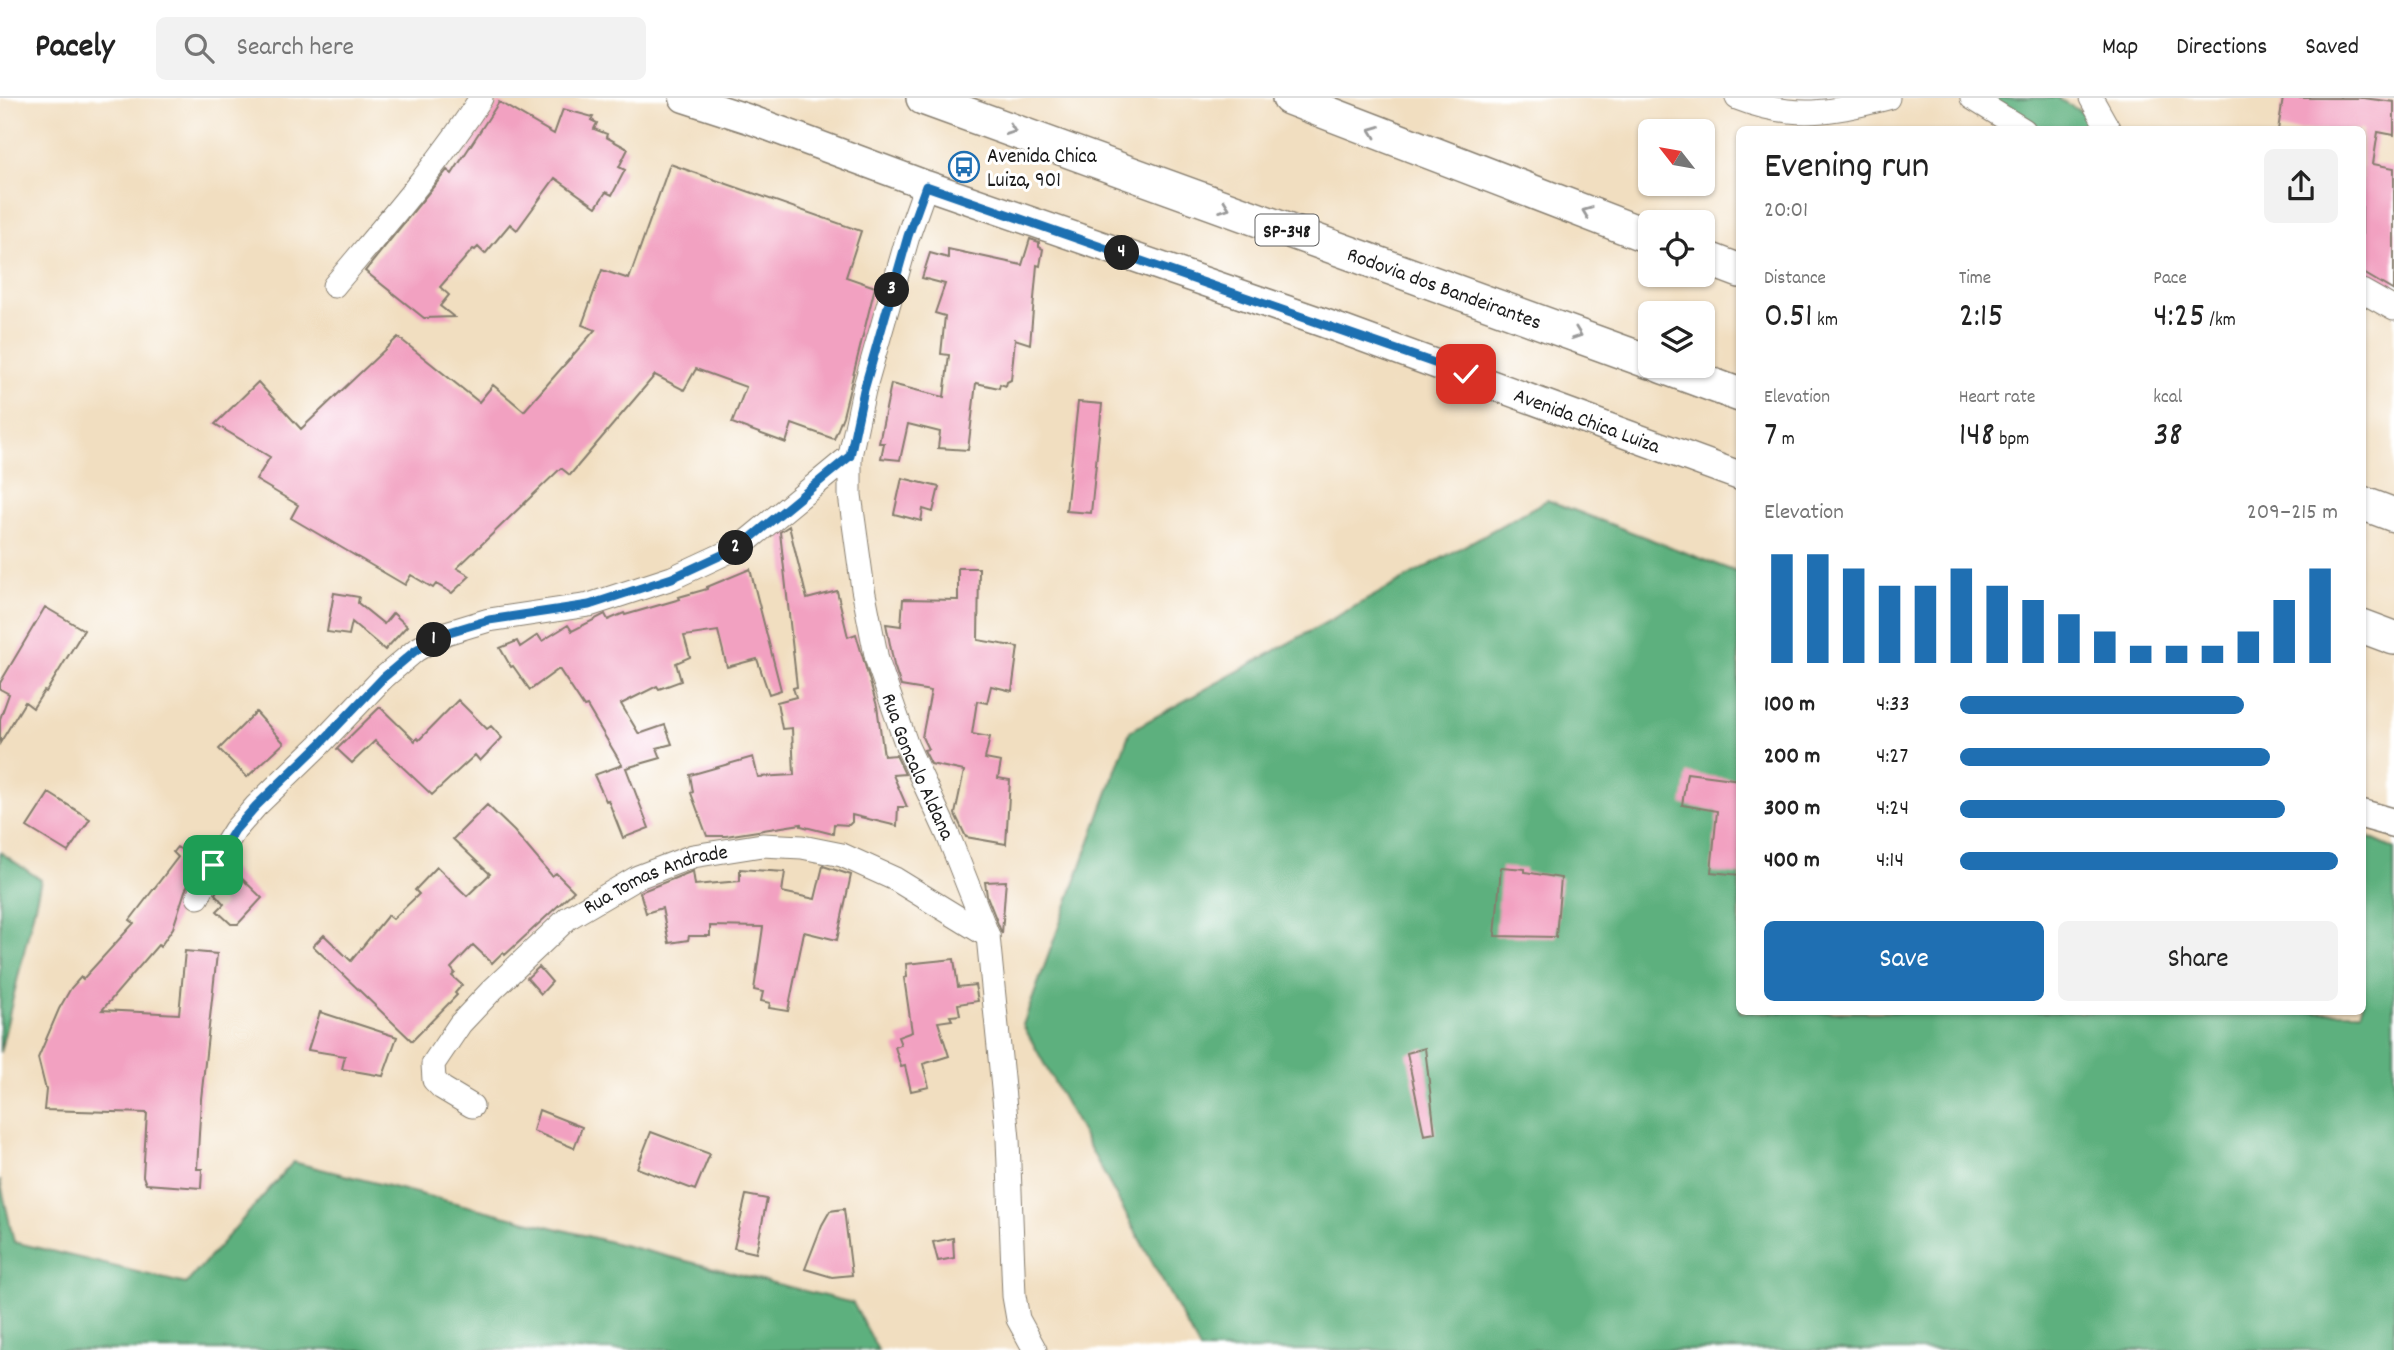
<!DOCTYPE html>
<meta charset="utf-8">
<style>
body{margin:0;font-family:Dekko,sans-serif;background:#f2f2f2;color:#222;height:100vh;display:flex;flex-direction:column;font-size:26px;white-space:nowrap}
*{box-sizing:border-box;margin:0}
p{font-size:23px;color:#767676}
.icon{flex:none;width:38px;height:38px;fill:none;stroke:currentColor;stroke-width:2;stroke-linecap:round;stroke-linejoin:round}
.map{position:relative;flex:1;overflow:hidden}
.drawer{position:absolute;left:1736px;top:28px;width:630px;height:889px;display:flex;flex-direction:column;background:#fff;border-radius:10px;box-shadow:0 2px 5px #0004}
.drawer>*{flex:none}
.needle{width:46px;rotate:301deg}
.controls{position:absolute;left:1638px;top:21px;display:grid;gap:14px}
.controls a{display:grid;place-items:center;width:77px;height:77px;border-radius:10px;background:#fff;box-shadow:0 2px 5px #0004;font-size:35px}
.pin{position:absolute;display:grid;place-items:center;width:60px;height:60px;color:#fff;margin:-30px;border-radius:14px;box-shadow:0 4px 10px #0006}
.km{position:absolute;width:35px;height:35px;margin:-18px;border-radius:50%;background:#222;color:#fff;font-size:19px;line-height:35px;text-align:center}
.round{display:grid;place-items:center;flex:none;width:74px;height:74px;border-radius:10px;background:#f2f2f2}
.overview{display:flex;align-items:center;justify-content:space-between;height:119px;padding:0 28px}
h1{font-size:38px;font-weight:600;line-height:52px}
.figures{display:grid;grid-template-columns:repeat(3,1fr);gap:10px;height:119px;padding:7px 28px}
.figures div{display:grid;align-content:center}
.figures b{font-size:35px;font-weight:600}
.figures small{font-size:19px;font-weight:400}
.figures p{font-size:19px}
.chart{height:196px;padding:14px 28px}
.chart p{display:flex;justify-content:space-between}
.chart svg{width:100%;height:126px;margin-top:7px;stroke:#1f6fb2;stroke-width:6}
.action{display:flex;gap:14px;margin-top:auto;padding:14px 28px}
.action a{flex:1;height:80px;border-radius:10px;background:#1f6fb2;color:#fff;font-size:28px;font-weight:600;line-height:80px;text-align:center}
.action a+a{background:#f2f2f2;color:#222}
ul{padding:0 28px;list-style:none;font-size:23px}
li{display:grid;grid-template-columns:112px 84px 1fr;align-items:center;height:52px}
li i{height:18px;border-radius:9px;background:#1f6fb2}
header{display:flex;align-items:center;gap:42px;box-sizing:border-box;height:98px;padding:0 35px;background:#fff;border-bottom:2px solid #e0e0e0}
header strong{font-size:33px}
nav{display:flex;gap:38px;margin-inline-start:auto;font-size:24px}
.search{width:490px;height:63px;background:#f2f2f2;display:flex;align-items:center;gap:18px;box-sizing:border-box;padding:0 24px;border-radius:10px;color:#767676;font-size:26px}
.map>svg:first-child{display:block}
.forest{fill:#5db07e;stroke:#3c664d;stroke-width:2}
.building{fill:#f2a1c1}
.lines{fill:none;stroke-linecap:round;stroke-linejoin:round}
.minor-casing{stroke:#867d6e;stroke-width:25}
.major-casing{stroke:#867d6e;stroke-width:31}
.highway-casing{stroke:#867d6e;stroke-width:36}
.minor{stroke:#fff;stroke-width:23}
.major{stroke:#fff;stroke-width:28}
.highway{stroke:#fff;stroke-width:33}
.oneway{stroke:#999}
.route-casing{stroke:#fff;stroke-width:14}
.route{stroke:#1f6fb2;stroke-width:9}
.labels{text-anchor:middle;stroke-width:6;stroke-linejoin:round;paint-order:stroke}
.shield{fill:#fff;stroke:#606060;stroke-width:2}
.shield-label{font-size:19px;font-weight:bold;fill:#1c1c1c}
.poi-label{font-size:21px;fill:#1c1c1c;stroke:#fff;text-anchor:start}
.street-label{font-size:21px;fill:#1c1c1c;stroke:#fff}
</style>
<header>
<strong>Pacely</strong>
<div class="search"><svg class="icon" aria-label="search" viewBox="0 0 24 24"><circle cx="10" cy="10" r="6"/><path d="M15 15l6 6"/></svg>Search here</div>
<nav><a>Map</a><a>Directions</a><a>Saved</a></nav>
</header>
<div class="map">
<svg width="2394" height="1252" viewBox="0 0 2394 1252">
<rect width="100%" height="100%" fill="#fff"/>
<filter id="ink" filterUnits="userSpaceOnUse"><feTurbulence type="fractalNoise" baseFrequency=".0143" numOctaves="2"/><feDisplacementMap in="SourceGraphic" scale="14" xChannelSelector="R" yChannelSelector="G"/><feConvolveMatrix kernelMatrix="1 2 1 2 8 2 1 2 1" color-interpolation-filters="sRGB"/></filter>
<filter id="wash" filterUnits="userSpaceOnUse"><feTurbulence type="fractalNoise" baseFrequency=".00686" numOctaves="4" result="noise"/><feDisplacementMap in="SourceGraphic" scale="28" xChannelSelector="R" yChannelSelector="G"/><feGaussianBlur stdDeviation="1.57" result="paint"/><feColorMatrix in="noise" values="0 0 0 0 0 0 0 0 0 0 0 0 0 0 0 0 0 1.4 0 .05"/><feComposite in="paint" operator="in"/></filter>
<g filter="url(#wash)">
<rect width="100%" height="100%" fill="#f1dec0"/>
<path class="forest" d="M1977,0h80l28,16 7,15h-60z
M1547,402l192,73 1,439h622l1,-177 31,14v501h-1194l-177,-325 107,-294z
M0,754l41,28 -41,173z
M293,1064l560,141 25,47h-878v-170l14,62 172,42z"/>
<g id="blocks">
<path class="building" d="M2283,0h80l31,4v33l-16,-3 -5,32 21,4v123l-32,-19v-142h-84z
M499,4l55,32 9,-25 30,8 -2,3 6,3 -3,6 13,5 -1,3 22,12 -9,18 6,3 -13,25 -6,-3 -10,15 -41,-29 -38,52 -7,-6 -25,30 -7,-7 -3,3 -2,-1 -33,38 9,8 -9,11 14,11 -30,1 -59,-47 82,-101 5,4z
M670,66l191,67 -15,46 29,10 -32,129 -9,23 -42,-15 -6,19 -54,-20 14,-36 -50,-18 -12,21 -29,-15 -85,100 -9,-7 -104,100 13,8 -18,17 -16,-9 -3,4 -22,-13 -6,10 -114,-67 7,-13 -42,-25 14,-23 -55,-33 43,-42 43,47 97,-92 81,65 14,-17 31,26 71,-81 -13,-5 20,-55 27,9z
M1030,141l9,3v5l4,2 -3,17 -3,-1 -7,79 -15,-5 -4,41 -4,2 -1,4 -6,-2 -1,4 -23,-5 -8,67 -30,-2 2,-16 -32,-8 -8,36 -19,-2 3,-15h-5l12,-59 53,13 5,-42 -8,-1 4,-38 -10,-3 10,-29 -23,-6 8,-25 18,5v-9l74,16z
M1078,304l24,2 -11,109 -25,-2z
M902,380l37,9 -6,25 -10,-3 -2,12 -27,-7z
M789,428l18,73 30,-8 11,46 8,-3 21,72 7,50 12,-1 9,19 -12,1 14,32h-9l-1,19 -45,-11v7l-3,3 -15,-1 -1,10 -32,-8v-2l-75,12h-19l-16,-43 2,-1 -3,-17 63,-18 5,20 36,-2 -2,-47 -10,1 -5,-27 19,-5 -3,-9 4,-1 -17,-155z
M958,470h21l-1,72 40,7 -6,44 -21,-5 -4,17 -10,-2 -5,33 18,3 -5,22 16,3 -3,16 12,2 -4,64 -40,-7 -11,-23 9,-43 -33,-7 -7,-14 4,-1 -6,-12 9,-46 -30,-5 -7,-21 -8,-41 15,2 2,-27 55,1z
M750,471l31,121 -12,4 -12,-35 -30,8 -9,-36 -34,5 6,21 -14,6 5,18 -22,8 -2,-3 -36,18 18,30 26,-9 7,19 -15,4 4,10 -35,10 23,60 -26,10 -15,-38 -2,1 -12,-26 28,-10 -35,-59 -3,1 -25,-38 -29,21 -17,-24 -2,1 -11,-19 17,-7 3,6 18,-12 4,6 26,-16 4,6 33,-17 3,6 16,-7 1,2 55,-16 -1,-2 28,-8v-2z
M334,495l25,4 -1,6 26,21 9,-11 14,13 -22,24 -33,-28 -3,13 -22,-3z
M45,509l39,23 -38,62 -2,-1 -11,17 -8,-6 -25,41v-24l9,-25 -9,-5v-6z
M458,602l29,29 4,-3 11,12 -22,23 -5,-6 -43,40 -57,-54 -23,22 -15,-14 43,-42 35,34 2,-3 2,2z
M256,614l28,31 -37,34 -28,-28z
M1687,675l53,7v95l-29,-3 6,-61 -35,-6z
M49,695l41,26 -22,33 -41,-25z
M487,707l27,26 38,45 4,-3 18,18 -69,64 -2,-3 -11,11 -19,-18 -22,23 4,5 -3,3 10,9 -7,8 2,2 -45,46 -99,-95 11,-11 27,26 37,-46 5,4 26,-25 -4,-4 22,-23 30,29 23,-22 -37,-35z
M177,749l23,14 -15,30 -12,37 -13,19 -2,-2 -56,65 77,4 6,-63 32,3 -16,145 -4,70h5l-1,19 -55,-4 -3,-8 4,-63 -103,-3 2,-20 -8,-32 21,-49 12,-21 10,-11 2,2 51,-56 -4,-3 48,-63 -5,-5z
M229,768l33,32 -24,26h-7l-14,-13 7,-7 -9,-10z
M823,768l28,9 -14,65 -33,-8 -16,79 -19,-3 1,-5 -9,-2 2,-9 -9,-2 9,-63 -53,-1v10h-21l-1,4 -19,3 -7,-35 -16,5 -6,-21 53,-21 2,14 45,-4v-12l45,3 -3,20 33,7z
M1501,769l24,2v3l36,6 -5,59 -61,-1z
M1006,783l-1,11 -3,42 -15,-38 -2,-14z
M954,861l4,28 17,-2 3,16 -20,3 2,11 -10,1 2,4 -14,2 11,34 -26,8 6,23 -18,4 -6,-25 -4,1 -6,-20 6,-2 -3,-8 14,-5 -8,-54 3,-1 -1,-13z
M539,869l13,15 -11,12 -14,-16z
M320,914l77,25 -14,39 -41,-7 3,-13 -37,-6z
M1425,950l10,85 -11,2 -17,-82z
M539,1012l43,17 -8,21 -41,-17z
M651,1034l59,22 -15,36 -58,-22z
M746,1097l21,4 -11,54 -22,-5z
M844,1111l8,66 -20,2 -27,-8 17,-44 8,-14z
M953,1140l1,20 -16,3 -5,-19z"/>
</g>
</g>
<g filter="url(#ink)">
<use href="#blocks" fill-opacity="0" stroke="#867d6e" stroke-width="2"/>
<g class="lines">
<g class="minor-casing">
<g id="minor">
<path d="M1737,0c56,22 95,15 151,0"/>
<path d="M1972,0l52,32"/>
<path d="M2091,0l18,32"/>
<path id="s1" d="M926,87l-18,51 -44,154 -14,66v39l13,94 14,71 30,86 41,89 40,101 20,203 6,157 4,23 17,31"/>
<path d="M334,188c51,-61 104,-121 147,-188"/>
<path d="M2362,193l32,18"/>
<path d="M198,799l15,-32 22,-35 21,-24 63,-61 64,-67 33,-28 30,-17 43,-13 100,-15 83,-27 69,-32 109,-90"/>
<path id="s2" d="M472,1008l-30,-18 -8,-8 -1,-16 27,-40 31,-33 77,-73 70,-41 55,-21 69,-11 40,2 40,8 53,24 93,57"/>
</g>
</g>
<g class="major-casing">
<g id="major">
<path id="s3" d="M684,0l65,21 177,66 398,138 416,153"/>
<path d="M2362,716l32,9"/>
</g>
</g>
<g class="highway-casing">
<g id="highway">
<path id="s4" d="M923,0l727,264"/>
<path d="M1289,0l361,139"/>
<path d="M1703,159l37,14"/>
<path d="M1661,268l79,29"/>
<path d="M2362,405l32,12"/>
<path d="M2362,528l32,12"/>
</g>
</g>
<use href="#minor" class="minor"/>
<use href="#major" class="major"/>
<use href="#highway" class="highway"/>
</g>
<defs><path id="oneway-chevron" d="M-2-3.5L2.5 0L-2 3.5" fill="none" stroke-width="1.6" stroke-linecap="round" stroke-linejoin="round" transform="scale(1.75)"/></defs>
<g class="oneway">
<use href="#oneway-chevron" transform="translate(1011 32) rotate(20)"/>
<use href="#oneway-chevron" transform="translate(1374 33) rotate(-159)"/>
<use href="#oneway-chevron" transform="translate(1225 109) rotate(20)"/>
<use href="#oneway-chevron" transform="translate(1587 114) rotate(-159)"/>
<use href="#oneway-chevron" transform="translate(1577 236) rotate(20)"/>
</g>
</g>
<g class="lines" filter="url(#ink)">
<g class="route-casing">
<path id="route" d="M213,767l22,-35 21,-24 63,-61 64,-67 33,-28 30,-17 43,-13 100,-15 83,-27 69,-32 109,-90 14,-66 44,-154 18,-50 540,188"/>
</g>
<use href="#route" class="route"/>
</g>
<defs>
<g id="bus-ring" transform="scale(1.575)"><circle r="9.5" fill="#fff" stroke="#1f6fb2" stroke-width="1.5"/><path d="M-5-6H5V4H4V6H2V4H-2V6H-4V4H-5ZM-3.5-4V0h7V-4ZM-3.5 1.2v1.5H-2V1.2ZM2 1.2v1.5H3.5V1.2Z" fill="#1f6fb2"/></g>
</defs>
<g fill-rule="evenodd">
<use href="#bus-ring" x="964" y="69"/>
</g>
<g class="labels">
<rect class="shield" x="1255.5" y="116.5" width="63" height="31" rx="5"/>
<g class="shield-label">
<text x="1287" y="139">SP-348</text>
</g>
<g class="poi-label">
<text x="987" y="64">Avenida Chica<tspan x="987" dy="24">Luiza, 901</tspan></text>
</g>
<g class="street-label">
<text dy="7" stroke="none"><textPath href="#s4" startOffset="555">Rodovia dos Bandeirantes</textPath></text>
<text dy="7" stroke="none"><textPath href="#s3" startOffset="959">Avenida Chica Luiza</textPath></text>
<text dy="7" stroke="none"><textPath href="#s1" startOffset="602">Rua Goncalo Aldana</textPath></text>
<text dy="7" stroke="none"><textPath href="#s2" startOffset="359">Rua Tomas Andrade</textPath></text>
</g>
</g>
</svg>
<div class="controls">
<a><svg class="needle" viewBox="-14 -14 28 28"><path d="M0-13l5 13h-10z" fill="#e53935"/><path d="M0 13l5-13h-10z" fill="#767676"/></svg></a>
<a><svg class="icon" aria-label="locate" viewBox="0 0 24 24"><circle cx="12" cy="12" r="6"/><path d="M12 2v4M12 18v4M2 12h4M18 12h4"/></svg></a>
<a><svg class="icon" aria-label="layers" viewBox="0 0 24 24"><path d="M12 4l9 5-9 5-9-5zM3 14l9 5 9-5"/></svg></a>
</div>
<div class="pin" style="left:213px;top:767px;background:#1e9e55"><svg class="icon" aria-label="arrive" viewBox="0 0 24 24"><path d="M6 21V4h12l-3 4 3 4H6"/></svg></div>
<div class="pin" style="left:1466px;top:276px;background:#d93025"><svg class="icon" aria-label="check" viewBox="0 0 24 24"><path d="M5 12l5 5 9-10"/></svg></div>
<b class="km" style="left:434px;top:542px">1</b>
<b class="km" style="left:736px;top:450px">2</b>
<b class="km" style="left:892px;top:192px">3</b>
<b class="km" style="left:1122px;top:155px">4</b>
<section class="drawer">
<div class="overview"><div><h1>Evening run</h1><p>20:01</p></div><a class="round"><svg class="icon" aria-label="share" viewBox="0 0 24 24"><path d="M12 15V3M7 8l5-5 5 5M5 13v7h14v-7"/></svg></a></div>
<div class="figures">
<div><p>Distance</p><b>0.51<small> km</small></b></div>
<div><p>Time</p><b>2:15</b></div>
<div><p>Pace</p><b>4:25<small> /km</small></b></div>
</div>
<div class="figures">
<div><p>Elevation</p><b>7<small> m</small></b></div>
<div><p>Heart rate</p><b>148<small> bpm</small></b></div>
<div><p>kcal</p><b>38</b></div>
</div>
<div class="chart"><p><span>Elevation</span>209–215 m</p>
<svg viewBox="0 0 160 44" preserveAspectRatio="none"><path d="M5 44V6M15 44V6M25 44V11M35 44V17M45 44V17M55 44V11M65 44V17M75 44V22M85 44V27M95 44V33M105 44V38M115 44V38M125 44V38M135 44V33M145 44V22M155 44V11"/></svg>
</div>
<ul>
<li><b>100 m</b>4:33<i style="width:75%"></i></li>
<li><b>200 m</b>4:27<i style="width:82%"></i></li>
<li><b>300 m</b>4:24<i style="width:86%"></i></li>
<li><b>400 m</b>4:14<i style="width:100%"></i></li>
</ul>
<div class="action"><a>Save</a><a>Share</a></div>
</section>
</div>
